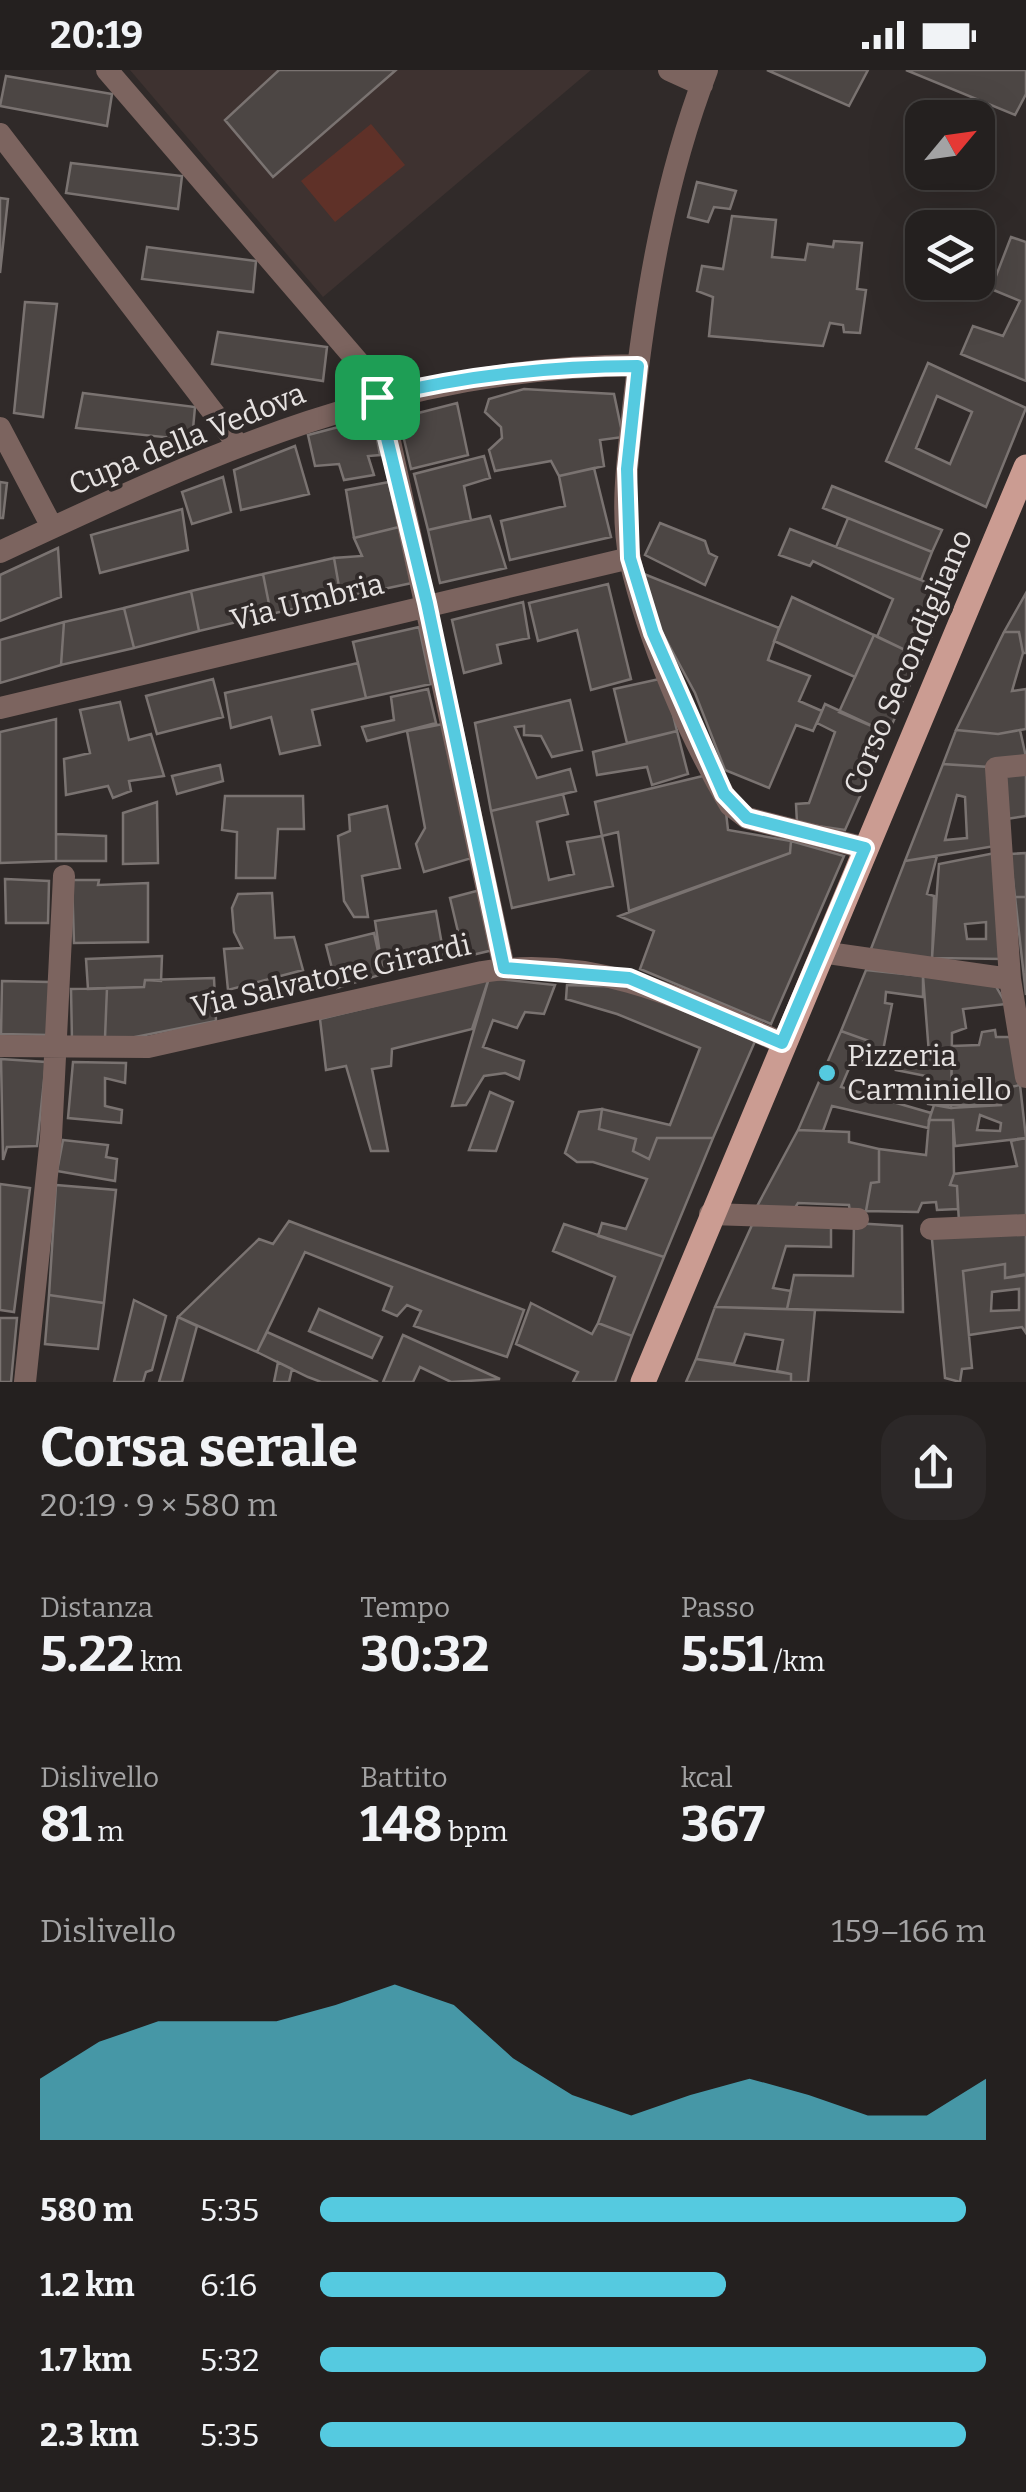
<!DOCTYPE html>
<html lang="it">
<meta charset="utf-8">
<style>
body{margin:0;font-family:Bitter,serif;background:#2c2828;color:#f1f3f6;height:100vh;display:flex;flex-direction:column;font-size:38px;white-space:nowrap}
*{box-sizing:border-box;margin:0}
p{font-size:32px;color:#a3a3a4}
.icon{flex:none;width:55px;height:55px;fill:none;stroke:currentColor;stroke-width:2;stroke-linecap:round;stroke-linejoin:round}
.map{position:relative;height:1312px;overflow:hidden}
.side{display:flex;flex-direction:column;background:#24201f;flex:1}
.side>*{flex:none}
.needle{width:65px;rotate:61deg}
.controls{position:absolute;left:905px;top:30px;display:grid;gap:20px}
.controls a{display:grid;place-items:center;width:90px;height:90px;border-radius:20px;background:#24201f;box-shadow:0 10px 40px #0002,0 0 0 2px #413e3d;font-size:50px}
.pin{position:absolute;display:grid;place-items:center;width:85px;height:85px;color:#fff;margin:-42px;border-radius:20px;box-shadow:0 5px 15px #0006}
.round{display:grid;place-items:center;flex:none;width:105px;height:105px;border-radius:30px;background:#2c2828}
.head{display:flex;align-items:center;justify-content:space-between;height:170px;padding:0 40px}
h1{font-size:55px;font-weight:700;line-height:75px}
.stats{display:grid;grid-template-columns:repeat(3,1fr);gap:15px;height:170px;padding:10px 40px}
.stats div{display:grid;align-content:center}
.stats b{font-size:50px;font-weight:700}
.stats small{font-size:28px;font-weight:400}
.stats p{font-size:28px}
.chart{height:280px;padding:20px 40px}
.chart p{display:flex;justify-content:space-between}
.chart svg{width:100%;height:180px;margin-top:10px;fill:#55cae0;opacity:.7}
ul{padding:0 40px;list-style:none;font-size:32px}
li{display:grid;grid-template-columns:160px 120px 1fr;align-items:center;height:75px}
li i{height:25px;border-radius:12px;background:#55cae0}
.status{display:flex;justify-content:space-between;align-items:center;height:70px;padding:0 50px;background:#24201f;direction:ltr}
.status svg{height:28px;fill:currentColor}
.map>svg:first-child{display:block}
.built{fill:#3e3230}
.green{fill:#5f3128}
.building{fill:#4c4644;stroke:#7a7371;stroke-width:2.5;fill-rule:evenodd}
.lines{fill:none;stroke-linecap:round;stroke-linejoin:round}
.minor{stroke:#7c645f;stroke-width:22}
.major{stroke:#cb9c92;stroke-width:25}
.route-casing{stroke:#fff;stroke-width:20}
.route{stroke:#55cae0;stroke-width:12}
.poi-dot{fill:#55cae0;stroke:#302a29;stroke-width:4}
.labels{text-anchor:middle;stroke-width:8;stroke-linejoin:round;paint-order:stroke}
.street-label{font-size:30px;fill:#e6e2e1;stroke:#302a29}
.poi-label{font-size:30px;fill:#e6e2e1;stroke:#302a29;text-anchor:start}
</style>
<div class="status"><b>20:19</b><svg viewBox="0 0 49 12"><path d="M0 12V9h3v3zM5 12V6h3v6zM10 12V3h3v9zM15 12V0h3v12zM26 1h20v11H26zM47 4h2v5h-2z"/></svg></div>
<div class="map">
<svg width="1026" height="1312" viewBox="0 0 1026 1312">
<rect width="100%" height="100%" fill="#302a29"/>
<path class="built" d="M130,0h461l-268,227z"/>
<path class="green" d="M371,54l34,41 -70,57 -34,-41z"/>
<path class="building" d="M279,0h117l-123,107 -48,-57z
M767,0h101l-19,36z
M906,0h120v24l-11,21z
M6,6l106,18 -5,32 -107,-20z
M71,93l111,13 -4,33 -112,-16z
M697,112l39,9 -6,18 -16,-2 -6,15 -20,-5z
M0,128l8,1 -8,74z
M732,146l44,4 -4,37 33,3 3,-16 25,3 1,-6 28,2 -5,46 9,1 -6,43 -16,-1 -1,-7 -13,-2 -7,23 -114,-10 4,-39 -16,-6 5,-25 21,3z
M1011,167l15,5v139l-65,-27 12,-28 30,10 17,-35 -29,-12z
M147,177l109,14 -3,31 -111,-13z
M25,232l32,2 -14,113 -29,-4z
M218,262l109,15 -4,34 -111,-17z
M928,293l98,45 -40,99 -100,-46zM937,326l35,16 -22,52 -34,-16z
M524,319l90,5 9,43 -23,3 4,26 -45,10 -8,-15 -56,10 -6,-21 13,-12 -1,-11 -16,-15 4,-13z
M83,323l112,14 -3,33 -116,-12z
M457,333l11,52 -57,14 -12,-51z
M373,348l7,37 -12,1 6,19 -30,5 -5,-16 -24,2 -7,-31z
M295,376l14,48 -68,16 -7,-40z
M484,386l6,22 -26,8 7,34 -43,10 -14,-56z
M594,398l17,69 -101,23 -9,-39 64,-15 -6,-30z
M223,407l8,35 -39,12 -10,-32z
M0,412l7,1 -4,35h-3z
M389,412l10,45 -45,11 -8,-48z
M832,416l110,44 -10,22 -109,-44z
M182,439l6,41 -88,23 -9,-38z
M490,446l16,52 -66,15 -12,-53z
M848,448l84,34 -11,28 -85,-33z
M660,453l45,18 4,12 8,4 -12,28 -60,-30z
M399,457l13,56 -71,15 -7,-40 28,-2 -8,-18z
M790,459l131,51 28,16 -27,62 -45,-21 16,-38 -80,-38 -3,5 -31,-11z
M58,478l3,49 -61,24v-46z
M334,488l7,40 -70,16 -8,-40z
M639,502l140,56 -11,32 42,16 -11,25 23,10 -9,20 -17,-6 -27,63 -44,-18 -30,-77 -44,-81z
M263,504l8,40 -72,17 -8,-40z
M608,514l23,95 -40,11 -14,-60 -39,11 -9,-38z
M191,521l8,40 -65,17 -10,-40z
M1026,523v60h-3l-4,-21h-15z
M792,527l82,38 -19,42 -81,-36z
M523,532l6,36 -32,7 4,18 -37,10 -12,-53z
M124,538l10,40 -73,17 3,-43z
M64,552l-3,43 -61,18v-43z
M419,557l12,57 -65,14 -13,-56z
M1004,562h15l4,21 -11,38 14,-2v40l-28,5 -42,-4z
M874,565l48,23 -34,75 -49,-21z
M358,593l8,35 -54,12 8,35 -40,9 -9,-37 -40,11 -6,-35z
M664,608l13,53 -50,12 -13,-54z
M213,609l10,38 -66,17 -11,-38z
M428,619l8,34 -69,18 -5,-14 32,-7 -3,-23z
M570,630l12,50 -30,7 -11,-21 -17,-1v-9l-9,1 22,51 33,-9 6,22 -85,20 -16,-88z
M120,632l9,38 22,-6 13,42 -35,5 2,10 -18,7 -5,-12 -42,9 -2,-36 26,-6 -10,-43z
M825,634l63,29 -43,97 -48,-7 -1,-19 13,-1 26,-71 -18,-9z
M56,649v142l-56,2v-131z
M443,654l29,134 -48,14 -8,-28 9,-16 -18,-97z
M956,660l42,4 22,-4 6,27 -37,10 -46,-3z
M677,661l11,43 -36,11 -5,-18 -50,8 -4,-23z
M943,694l46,3 6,79 -90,15zM957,725l8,2 2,41 -22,2z
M220,695l3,16 -46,13 -5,-18z
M1026,699v47l-20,3 -6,-47z
M707,705l19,37 2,18 63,11 -1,12 -161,58 -11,-79 -16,4 -7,-34z
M563,724l5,20 -31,8 12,58 25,-6 -7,-32 35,-6 11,50 -101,22 -21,-97z
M225,726h78l1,33h-26l-3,49h-39l1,-46 -15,-2z
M157,732l1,61 -35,1v-51z
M387,736l13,62 -38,8 6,41h-14l-10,-16 -6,-65 12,-5 -1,-16z
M56,764l50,2v25h-50z
M791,771l53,15 -73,168 -131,-55 14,-38 -35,-15 171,-63z
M995,783l9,106 -72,-1 7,-94zM986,852v17h-19l-2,-15z
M1026,783v44h-11l-5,-43z
M937,786l-10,38 7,2 -2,65 -63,-7 36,-93z
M5,809l44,2 -1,42h-42z
M72,810h27l-1,5 50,-2v59l-74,1z
M480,820l13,60 -29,7 -14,-59z
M272,823l3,45 19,-1 9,33 -75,20 -4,-41 18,-1 -8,-16 -2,-24 6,-14z
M1015,827h11v98z
M436,841l8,45 -61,18 -8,-53z
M374,863l9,41 -46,14 -11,-43z
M162,886l-1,25 -16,-1 -1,7 -56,2 -2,-30z
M866,900l57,6v21l-37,-5 -1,11 7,1 -10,52 -18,-1 5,-14 -28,-10z
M923,906l71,7 12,21 -43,5 3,19 -14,5 -1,75 -23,-4 -2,-28 -30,-6 6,-17 27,1z
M214,908l2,43 -91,18 -20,-1 2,-50 37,-1 1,-7z
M489,908l66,7 -11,29 -19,-2 -8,16 -24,-8 -10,27 41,14 -5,18 -14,-6 -21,3 -18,29 -14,1z
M489,908l-17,51 -80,20 -1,17 -19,3 16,82h-17l-25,-85 -20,4 -6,-51z
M2,911l48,1 -2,53 -47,-1z
M567,915l63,2 126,52 -43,99h-56l-8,21 -16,-8 3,-12 -37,-10 3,-20 68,16 30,-77 -83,-34 -51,-15z
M107,918l-2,50 -33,3 -1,-52z
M995,960l1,7h18l6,48 -19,4v16l-50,3 1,-62 27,-1 3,-13z
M841,961l28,10 -7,19 -9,-1 -12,28 90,26 -3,15 -96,-22 -9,25 -25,-1z
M1,989l45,3 -9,84 -30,1 -4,13z
M73,992l53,1 -1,20 -20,-5v28l17,4 -1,13 -53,-5z
M1020,1015l6,53 -71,8 -2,-26h-24l5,-15h67v-16zM980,1045l21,8 -1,8 -23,-1z
M490,1022l23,10 -17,49 -27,-1z
M602,1039l-3,20 37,10 -3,12 16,8 8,-21h56l-49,119 -66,-21 4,-13 24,6 21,-50 -54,-17h-16l-12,-9 14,-41z
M929,1050h24l1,54 -4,11 7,1 1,23 -21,1 -1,-8 -14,1 -4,9 -52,-1 5,-28 8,-1v-33l47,6z
M798,1060l51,2v10l30,7v33l-8,1 -5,28 -16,1 -1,-7 -51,-2 -5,8 -38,-1z
M1026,1068v80l-67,5 -2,-37 -7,-1 4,-11 63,-8 -6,-25z
M63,1070l45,5 -2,12 11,2 -2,22 -58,-10z
M0,1114l30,4 -16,124 -14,-2z
M56,1115l60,5 -12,113 -55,-8z
M289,1151l235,89 -17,47 -93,-31 7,-15 -14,-6 -10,11 -14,-6 9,-23 -87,-35 -48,100 -79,-35 81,-78 14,5z
M854,1153l48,3 1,86 -116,-3 7,-34 59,1z
M564,1154l100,33 -32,79 -34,-13 17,-46 -62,-26z
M831,1154v23l-45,-1 -13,42 18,3 -4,18 -72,-2 37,-82z
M931,1159h95v46l-21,3v-14l-42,7 9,97 -10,1 -2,13 -15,-4z
M1005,1194v14l21,-4v59l-4,-6 -53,8 -6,-64zM1019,1219v21l-28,1 1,-19z
M49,1225l55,8 -6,46 -53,-5z
M134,1230l32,16 -14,54 -6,2 -3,10h-29z
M531,1233l61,31 6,-11 34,13 -17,46h-42l5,-10 -62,-28z
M715,1237l100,3 -7,72h-17v-8l-14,-3 6,-31 -38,-6 -11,30 -38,-5z
M319,1239l63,28 -10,21 -63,-27z
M178,1247l19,9 -15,56h-23z
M0,1248h17l-6,64h-11z
M267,1262l111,50h-57l-13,-5 -51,-25z
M403,1265l97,44 -49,3 -31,-15 -7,15h-30z
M696,1289l95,15v8h-105z
M278,1292l14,7 -3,13h-15z"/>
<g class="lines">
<path class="minor" d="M107,0l252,293 18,34 11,35 116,536
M669,0l33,15
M707,0c-42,109 -61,223 -74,339 -5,49 -13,102 -3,151 19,82 57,172 100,245l17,13 118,30
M0,64l239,312
M0,358l52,99
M0,482c216,-101 394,-184 638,-187
M0,638l630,-150
M1026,695l-30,3 14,211 16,98
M821,882l189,27
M0,976l148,1 334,-75c111,-18 202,27 300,71
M710,1144l148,5
M931,1159l95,-4
M25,1312l26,-245 13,-261"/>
<path class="major" d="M643,1312l383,-915"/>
</g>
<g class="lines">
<g class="route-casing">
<path id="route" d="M638,296l-11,103 3,89 23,75 71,161 23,24 118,30 -83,195 -153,-65 -125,-10 -77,-365 -50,-206c86,-21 173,-31 261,-31z"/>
</g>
<use href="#route" class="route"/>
</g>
<circle class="poi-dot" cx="827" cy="1003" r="10"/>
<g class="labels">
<g class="street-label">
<text transform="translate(187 369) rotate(-22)" y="10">Cupa della Vedova</text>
<text transform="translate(307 532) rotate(-14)" y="10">Via Umbria</text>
<text transform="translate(908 592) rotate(-67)" y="10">Corso Secondigliano</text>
<text transform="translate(331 906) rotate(-13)" y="10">Via Salvatore Girardi</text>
</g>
<g class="poi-label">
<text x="847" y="996">Pizzeria<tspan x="847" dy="34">Carminiello</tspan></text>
</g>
</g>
</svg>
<div class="controls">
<a><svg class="needle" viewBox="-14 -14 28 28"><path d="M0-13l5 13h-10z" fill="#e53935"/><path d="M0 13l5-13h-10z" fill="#a3a3a4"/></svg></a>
<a><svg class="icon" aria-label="layers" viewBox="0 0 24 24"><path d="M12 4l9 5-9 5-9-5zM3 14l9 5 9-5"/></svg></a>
</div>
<div class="pin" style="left:377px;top:327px;background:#1e9e55"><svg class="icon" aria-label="arrive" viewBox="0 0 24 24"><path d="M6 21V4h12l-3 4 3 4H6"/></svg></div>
</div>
<section class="side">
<div class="head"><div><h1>Corsa serale</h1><p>20:19 · 9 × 580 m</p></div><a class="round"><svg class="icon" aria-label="share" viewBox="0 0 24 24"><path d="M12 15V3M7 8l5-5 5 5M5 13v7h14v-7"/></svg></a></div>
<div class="stats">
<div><p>Distanza</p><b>5.22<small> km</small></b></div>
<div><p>Tempo</p><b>30:32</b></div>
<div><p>Passo</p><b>5:51<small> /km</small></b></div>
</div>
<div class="stats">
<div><p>Dislivello</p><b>81<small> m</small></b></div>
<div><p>Battito</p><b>148<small> bpm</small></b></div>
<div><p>kcal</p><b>367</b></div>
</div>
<div class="chart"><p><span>Dislivello</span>159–166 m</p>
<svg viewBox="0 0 160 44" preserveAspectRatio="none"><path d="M0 44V29L10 20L20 15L30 15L40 15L50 11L60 6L70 11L80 24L90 33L100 38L110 33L120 29L130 33L140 38L150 38L160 29V44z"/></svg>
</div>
<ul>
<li><b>580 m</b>5:35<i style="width:97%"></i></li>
<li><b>1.2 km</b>6:16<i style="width:61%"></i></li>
<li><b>1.7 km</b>5:32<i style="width:100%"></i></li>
<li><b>2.3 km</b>5:35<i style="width:97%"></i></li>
</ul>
</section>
